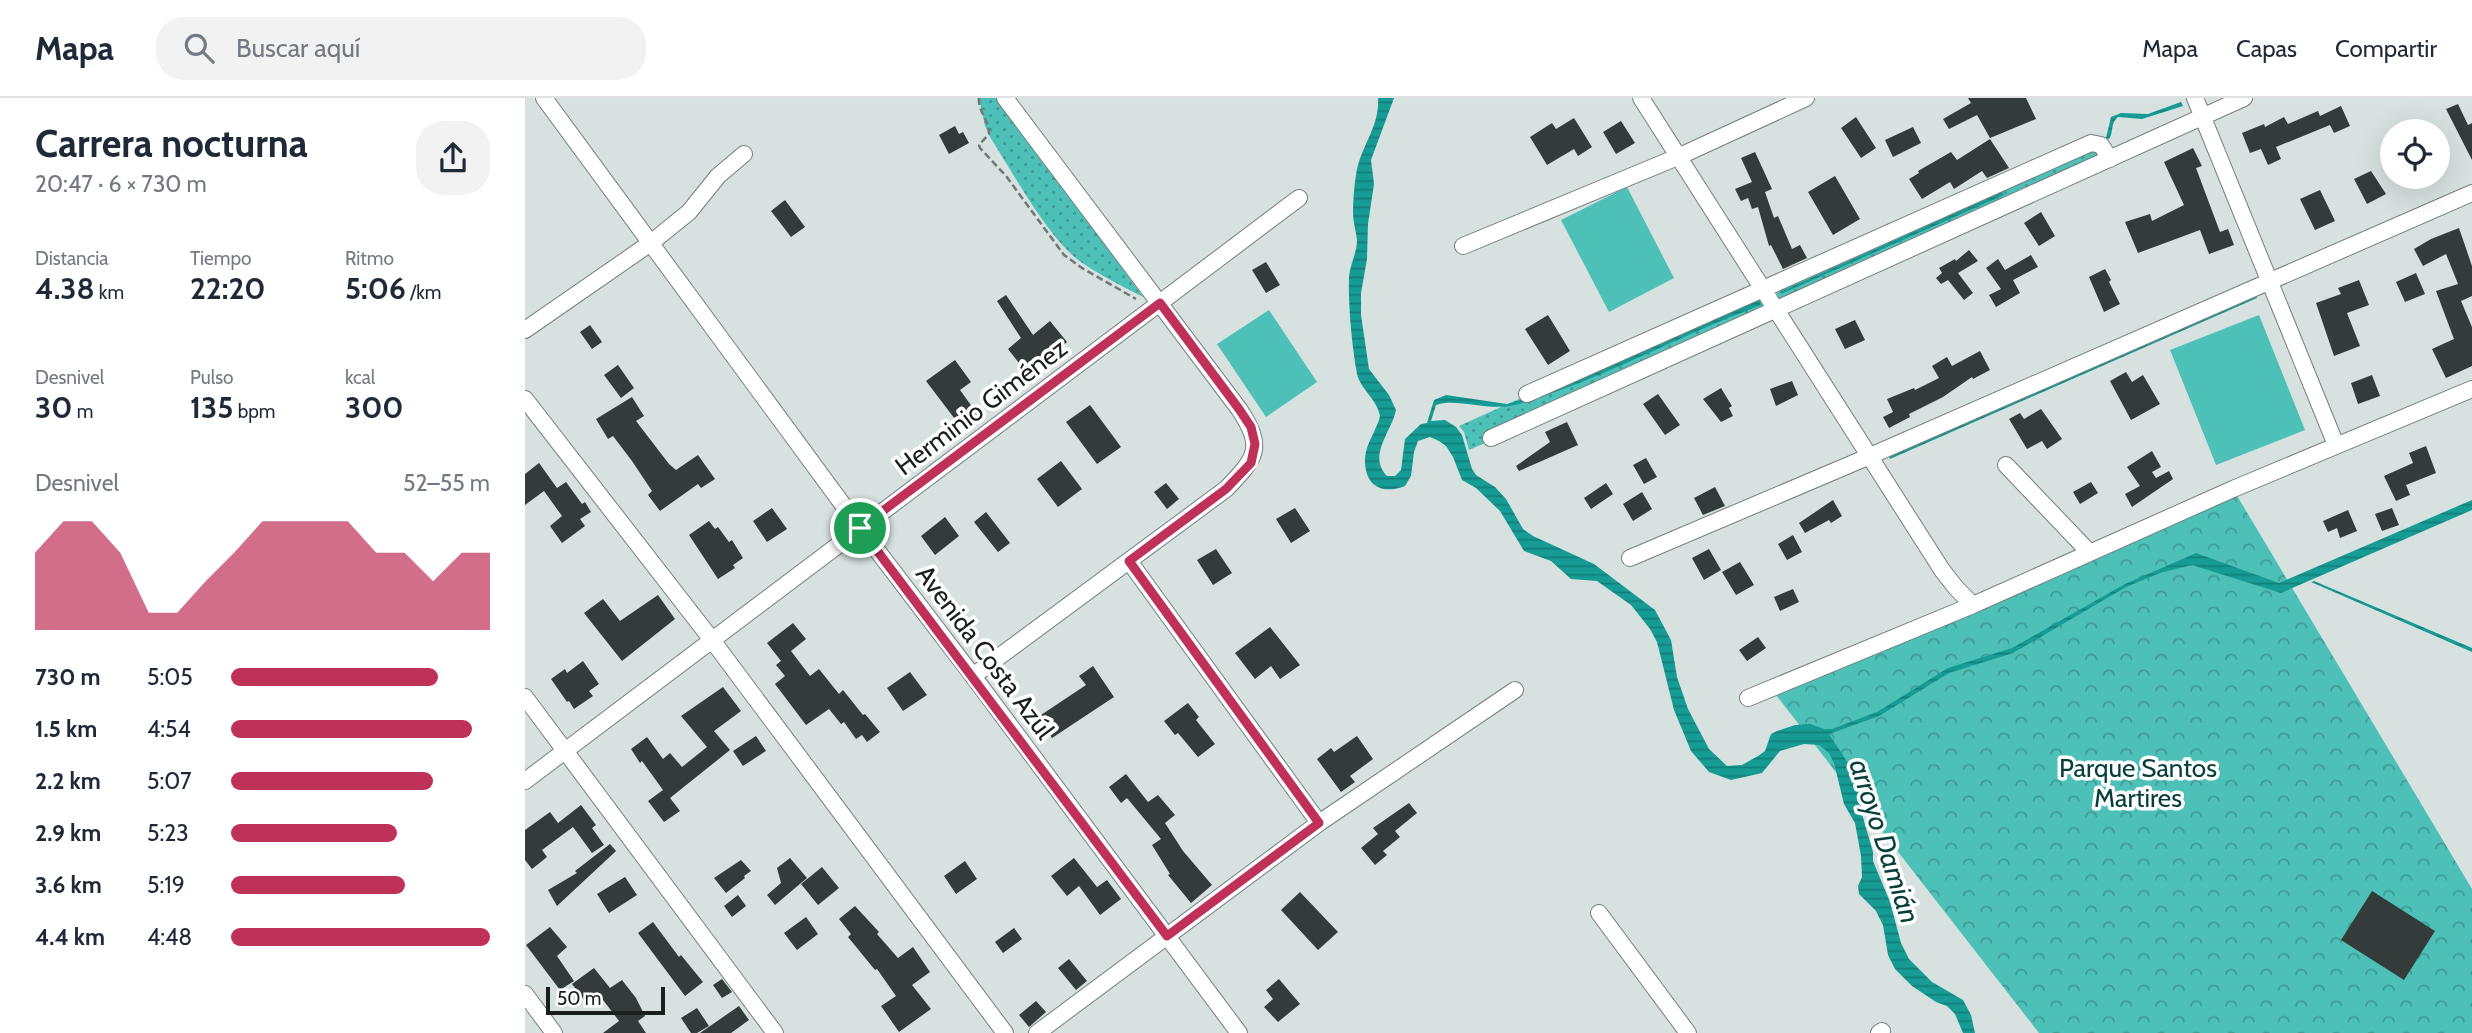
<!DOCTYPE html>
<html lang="es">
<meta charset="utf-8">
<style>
body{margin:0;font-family:Cabin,sans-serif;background:#f2f2f3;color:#1f2937;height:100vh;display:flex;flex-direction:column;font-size:26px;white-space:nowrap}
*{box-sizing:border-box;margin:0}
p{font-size:23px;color:#747a83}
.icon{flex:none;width:38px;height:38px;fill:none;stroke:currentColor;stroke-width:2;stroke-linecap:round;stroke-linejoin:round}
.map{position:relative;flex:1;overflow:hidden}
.side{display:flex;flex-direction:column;background:#fff;width:525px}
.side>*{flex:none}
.fabs{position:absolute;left:1855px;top:21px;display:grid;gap:14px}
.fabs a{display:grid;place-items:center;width:70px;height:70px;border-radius:50%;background:#fff;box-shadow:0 7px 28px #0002;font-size:35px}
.scale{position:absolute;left:21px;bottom:18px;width:119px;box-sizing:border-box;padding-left:7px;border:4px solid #1a1f1e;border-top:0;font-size:19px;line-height:24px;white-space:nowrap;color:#1a1f1e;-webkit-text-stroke:5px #fff;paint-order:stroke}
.pin{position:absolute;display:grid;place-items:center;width:60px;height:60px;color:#fff;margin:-30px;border:4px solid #fff;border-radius:50%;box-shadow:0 2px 7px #0007}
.round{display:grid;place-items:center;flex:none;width:74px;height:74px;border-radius:28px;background:#f2f2f3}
.head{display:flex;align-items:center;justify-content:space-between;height:119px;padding:0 35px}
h1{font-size:38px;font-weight:800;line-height:52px}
.figures{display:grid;grid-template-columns:repeat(3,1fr);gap:10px;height:119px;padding:7px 35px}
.figures div{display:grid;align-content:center}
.figures b{font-size:30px;font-weight:800}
.figures small{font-size:19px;font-weight:400}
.figures p{font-size:19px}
.chart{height:196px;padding:14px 35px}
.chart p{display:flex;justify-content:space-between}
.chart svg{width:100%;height:126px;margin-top:7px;fill:#c0315a;opacity:.7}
ul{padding:0 35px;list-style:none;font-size:23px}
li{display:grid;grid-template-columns:112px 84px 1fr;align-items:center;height:52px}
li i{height:18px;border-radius:9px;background:#c0315a}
header{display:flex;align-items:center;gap:42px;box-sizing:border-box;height:98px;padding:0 35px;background:#fff;border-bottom:2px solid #e0e1e3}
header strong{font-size:33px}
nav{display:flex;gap:38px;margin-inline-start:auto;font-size:24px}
.search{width:490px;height:63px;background:#f2f2f3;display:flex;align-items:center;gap:18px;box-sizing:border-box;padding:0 24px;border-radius:28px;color:#747a83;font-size:26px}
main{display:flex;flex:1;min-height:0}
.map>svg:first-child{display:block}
.grass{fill:url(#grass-dots)}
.park{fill:url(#park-crowns)}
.garden{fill:#4dc0b8}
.water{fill:url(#water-rules)}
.building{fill:#333c3b}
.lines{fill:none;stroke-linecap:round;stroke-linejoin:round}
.minor-casing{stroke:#757f7e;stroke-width:18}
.path{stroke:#707877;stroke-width:2.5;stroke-dasharray:7 3.5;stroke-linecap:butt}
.minor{stroke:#fff;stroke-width:16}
.route-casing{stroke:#fff;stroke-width:14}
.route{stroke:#c0315a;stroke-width:9}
.labels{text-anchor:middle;stroke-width:7;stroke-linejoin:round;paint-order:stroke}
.street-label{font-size:26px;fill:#1a1f1e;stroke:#fff}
.park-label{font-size:26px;fill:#063e3b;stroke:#fff}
.water-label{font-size:28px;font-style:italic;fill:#073f3b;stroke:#fff}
</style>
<header>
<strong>Mapa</strong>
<div class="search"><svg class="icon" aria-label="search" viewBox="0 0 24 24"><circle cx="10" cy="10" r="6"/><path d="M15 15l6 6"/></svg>Buscar aquí</div>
<nav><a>Mapa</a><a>Capas</a><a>Compartir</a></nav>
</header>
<main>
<section class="side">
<div class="head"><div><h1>Carrera nocturna</h1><p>20:47 · 6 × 730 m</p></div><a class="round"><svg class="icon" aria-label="share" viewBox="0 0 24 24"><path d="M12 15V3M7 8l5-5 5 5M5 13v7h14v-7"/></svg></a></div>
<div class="figures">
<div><p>Distancia</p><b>4.38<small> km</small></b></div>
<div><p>Tiempo</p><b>22:20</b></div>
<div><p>Ritmo</p><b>5:06<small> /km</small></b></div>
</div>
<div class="figures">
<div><p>Desnivel</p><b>30<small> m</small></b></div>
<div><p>Pulso</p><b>135<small> bpm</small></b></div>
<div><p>kcal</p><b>300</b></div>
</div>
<div class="chart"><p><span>Desnivel</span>52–55 m</p>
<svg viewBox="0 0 160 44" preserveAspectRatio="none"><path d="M0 44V17L10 6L20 6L30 17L40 38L50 38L60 27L70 17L80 6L90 6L100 6L110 6L120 17L130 17L140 27L150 17L160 17V44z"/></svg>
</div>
<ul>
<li><b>730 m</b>5:05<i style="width:80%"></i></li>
<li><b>1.5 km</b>4:54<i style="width:93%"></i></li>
<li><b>2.2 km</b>5:07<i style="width:78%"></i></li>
<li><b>2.9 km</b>5:23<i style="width:64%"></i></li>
<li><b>3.6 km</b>5:19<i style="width:67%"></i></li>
<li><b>4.4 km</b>4:48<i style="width:100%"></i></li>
</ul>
</section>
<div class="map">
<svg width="1947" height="935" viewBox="0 0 1947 935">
<defs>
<pattern id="grass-dots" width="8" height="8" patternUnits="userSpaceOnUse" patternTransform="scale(1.75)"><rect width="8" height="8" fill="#4dc0b8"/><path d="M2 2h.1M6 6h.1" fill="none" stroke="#3f9b95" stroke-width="1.8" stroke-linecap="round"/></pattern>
<pattern id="park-crowns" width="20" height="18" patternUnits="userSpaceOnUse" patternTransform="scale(1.75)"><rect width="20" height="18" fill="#4dc0b8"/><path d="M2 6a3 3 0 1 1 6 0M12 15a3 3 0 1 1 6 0" fill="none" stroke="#3f9b95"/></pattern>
<pattern id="water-rules" width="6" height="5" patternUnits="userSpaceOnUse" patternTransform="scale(1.75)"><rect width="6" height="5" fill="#169c95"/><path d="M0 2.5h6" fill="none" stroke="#137f79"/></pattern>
</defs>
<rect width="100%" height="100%" fill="#d6e1e0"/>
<path class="grass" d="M454,0h20l144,199c-19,-10 -58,-29 -73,-44 -30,-30 -57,-80 -80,-116l-5,-11z
M1567,49l11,6 -324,147 -3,-9z
M1229,195l10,11 -4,6 -277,125 2,8 -16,7 -5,-18 -5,-6z"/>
<path class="park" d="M1708,391l239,400v144h-433l-270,-347z"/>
<path class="garden" d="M1102,89l47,91 -65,34 -48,-92z
M744,212l48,72 -51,35 -49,-73z
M1734,217l46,115 -89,35 -46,-115z"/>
<path class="water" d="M853,0h16l-23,62 3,24 -6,40 -1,35 -6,34v22l8,54 20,26 7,15c-4,21 -29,46 -9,66h8l6,-6 4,-31 16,-15 6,-1 7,-23 12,-5 61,9 35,-10 217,-94 2,5c-81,30 -158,74 -242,99 -29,9 -62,-7 -83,1l-5,16 14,-1 11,7 6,8 10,34 4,6 19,12 11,12 17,30 10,7 61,28 61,46 16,30 6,37 11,32 21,40 18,17 15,-1 16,-9 7,-5 6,-17 6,-3 18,-6 15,-1 14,5h8l45,-17 71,-44 64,-20 113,-64 71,-31 83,30 193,-83v10l-191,83 -89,-28 -32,8 -34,14 -113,66 -64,20 -70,43 -50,18 21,32 10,27 2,21 11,38v9l17,41 11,41 8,16 23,23 31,18 8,15 4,18h-12l-8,-19 -8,-8 -11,-4 -24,-16 -17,-17 -7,-14 -5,-30 -7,-14 -17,-17 -1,-8 4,-9 -1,-21 -6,-33 -11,-19 -10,-41 -5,-10 -10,-8 -15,-1 -24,7 -18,22 -31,7 -22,-8 -18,-21 -17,-41 -17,-68 -7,-13 -19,-24 -34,-24 -26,-2 -20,-18 -27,-10 -24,-40 -24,-23 -14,-8 -9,-23 -7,-11 -7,-5 -9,-4 -12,4 -4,11 -3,24 -6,10c-23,9 -41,0 -40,-28 1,-15 12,-28 15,-42 -3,-17 -19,-26 -23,-42 -5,-28 -9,-69 -8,-97 1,-13 8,-24 8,-37 -1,-9 -4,-18 -4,-27 0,-12 1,-26 3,-38 4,-28 24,-48 22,-77z
M1656,4l2,4 -41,13 -24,-2c-8,6 -4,15 -9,22l-3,-1 5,-21 10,-4 27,1z
M1477,94l2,3 -223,99 -1,-2z
M1731,198l1,2 -367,161 -1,-3z
M1789,483l158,67v4l-161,-70z"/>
<path class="building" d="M1443,0h58l10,21 -46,19 -13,-23 -28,14 -6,-10 28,-16z
M1933,6l10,21 4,-2v37l-26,-51z
M1816,8l9,20 -16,7 -4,-8 -54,22 5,12 -13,6 -7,-16 -11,4 -8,-20 22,-9 1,3 19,-10 4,7 30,-13 2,5z
M1331,19l20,31 -15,10 -20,-30z
M1049,20l18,29 -14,9 -4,-7 -27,16 -17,-28 22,-14 4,6z
M1096,23l14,22 -19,11 -13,-22z
M430,28l4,8 4,-2 6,11 -20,11 -10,-19z
M1388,29l8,16 -28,14 -8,-17z
M1465,41l19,29 -22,10 -5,-7 -28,18 -4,-7 -28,17 -13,-20 10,-6 -1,-2 33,-19 6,8z
M1668,50l9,18 -6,2 24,64 8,-3 6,16 -25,9 -9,-24 -62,23 -13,-31 25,-8 2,7 32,-16 -20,-43z
M1230,54l17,37 -7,3 9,26 4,-2 14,33 8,-4 7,13 -24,11 -12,-24 -2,1 -11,-39 -6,2 -4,-11 -7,3 -6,-12 17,-7 -11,-24z
M1846,73l15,23 -19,10 -13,-25z
M1310,78l25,43 -27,16 -25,-43z
M1795,92l15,31 -20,9 -15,-31z
M260,102l20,27 -14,10 -20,-26z
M1516,114l14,24 -16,10 -15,-23z
M1934,130l13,38v30l-11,5 11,26v39l-26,12 -14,-29 22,-10 -18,-48 22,-7 -12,-30 -23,12 -9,-17 17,-10z
M1444,152l9,11 -20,12 15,20 -9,7 -16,-20 -7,4 -5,-6 6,-5 -3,-5 16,-9 1,2z
M1506,157l7,12 -25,13 7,13 -24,14 -7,-12 12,-6 -15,-21 12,-9 7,11z
M741,164l14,23 -14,8 -14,-23z
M1580,171l6,11 -2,2 11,22 -16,8 -15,-35z
M1891,175l9,21 -20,8 -9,-20z
M1834,182l10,25 -22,8 13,33 -26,10 -18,-53 25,-9 -3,-6z
M481,197l27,40 17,-14 17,21 -23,18 6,8 -16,14 -26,-33 13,-11 -24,-37z
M1023,217l22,36 -22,14 -23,-36z
M1330,222l10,20 -20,9 -10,-20z
M65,227l12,17 -10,7 -12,-17z
M1455,253l10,19 -17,9 -1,-2 -29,20 -34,17 1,3 -21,11 -6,-11 10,-5 -6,-13 27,-11 1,2 24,-12 -7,-12 15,-9 5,9z
M430,262l16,22 -11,8 21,29 -17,12 -38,-50z
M93,267l16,23 -13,10 -17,-23z
M1601,274l6,10 11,-7 17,29 -29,16 -21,-39z
M1847,277l8,21 -22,8 -7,-21z
M1267,283l6,14 -22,11 -6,-17z
M1196,290l11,18 -3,2 4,8 -12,6 -18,-23z
M1133,296l22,31 -15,10 -22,-31z
M107,299l12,19 -8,5 33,43 7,6 22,-15 17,24 -14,9 -3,-4 -38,27 -12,-16 4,-4 -20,-30 -19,-25 -5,3 -12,-20z
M565,307l31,42 -24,17 -31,-42z
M1516,311l21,30 -15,10 -5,-8 -15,8 -18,-30 11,-6 4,6z
M1042,324l11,23 -59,26 -3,-5 34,-24 -5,-10z
M1901,348l10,27 -30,12 4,10 -14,6 -12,-25 29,-13 -4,-10z
M1627,353l9,16 -9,5 4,6 13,-7 4,8 -41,28 -7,-13 15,-8 -13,-19z
M1121,360l11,19 -13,7 -11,-19z
M536,363l21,28 -24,18 -21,-28z
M14,365l18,25 9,-6 16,22 3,-2 6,10 -11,7 5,7 -23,17 -12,-17 12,-10 -18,-25 -19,14v-31z
M1566,384l7,11 -18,11 -7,-12z
M641,385l13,16 -12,10 -13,-17z
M1081,385l7,11 -22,15 -7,-11z
M1190,389l10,19 -22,9 -9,-17z
M1117,394l10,17 -19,12 -10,-17z
M1308,402l9,16 -11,7 -2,-3 -24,13 -6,-10z
M247,410l15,21 -20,13 -14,-21z
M770,410l15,23 -19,12 -15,-24z
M1867,410l7,17 -17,6 -7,-17z
M1823,412l9,21 -17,7 -3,-10 -9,4 -5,-11z
M461,414l24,31 -12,9 -24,-30z
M420,419l14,19 -24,19 -14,-19z
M184,423l6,8 3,-2 11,15 3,-2 11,18 -10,7 2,3 -17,11 -29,-44z
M1268,437l9,17 -15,8 -9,-16z
M691,451l16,24 -19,12 -16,-25z
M1184,451l12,21 -17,10 -12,-22z
M1215,464l14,23 -18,10 -14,-23z
M1268,491l6,13 -19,9 -6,-14z
M133,497l17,24 -53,42 -38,-48 19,-14 17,22z
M268,525l13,16 -15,12 19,25 9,-7 20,25 4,-4 20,25 2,-1 15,18 -13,10 -5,-7 -6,4 -12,-17 -3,2 -12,-15 -23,16 -31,-41 10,-8 -9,-11 5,-4 -14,-18z
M745,529l30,38 -20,14 -9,-13 -16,13 -20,-26z
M1233,539l8,11 -19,13 -8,-11z
M58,563l16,23 -10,7 4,5 -19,13 -5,-8 -2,1 -16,-23 14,-10 2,4z
M568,568l21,31 -62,41 -14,-21 48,-32 -7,-9z
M385,574l17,23 -24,16 -16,-23z
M198,589l18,24 -27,20 16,19 -60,48 10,13 -16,11 -16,-21 15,-11 -21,-29 -2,2 -9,-14 16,-12 16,22 7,-6 12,14 25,-20 -26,-31z
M663,605l11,14 -3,3 19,24 -17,13 -20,-24 -3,2 -11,-14z
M231,638l10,15 -23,15 -10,-15z
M832,638l16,23 -23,17 5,6 -14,10 -24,-33 14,-11 3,4z
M601,676l22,28 10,-7 17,20 -10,8 18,28 29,34 -21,18 -23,-28 2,-1 -18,-29 9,-6 -34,-41 -6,5 -12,-16z
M884,705l8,10 -22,18 5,6 -17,14 4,4 -12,10 -14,-17 17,-14 -5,-6z
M56,707l15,20 -4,3 12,17 -12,8 -19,-26 -31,23 5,7 -15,12 -7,-9v-30l25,-18 8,11z
M85,746l6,7 -59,55 -9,-16 29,-17 -2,-2z
M265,760l17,20 -32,27 -8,-10 14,-12 -4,-15z
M549,760l23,29 10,-7 14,19 -21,16 -21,-29 -12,10 -16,-20z
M216,762l10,11 -7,5 1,2 -19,15 -12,-15z
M440,763l12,18 -21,15 -12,-18z
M297,769l17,21 -21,17 -17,-21z
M100,779l12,18 -28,18 -12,-19z
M1847,793l63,40 -31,49 -63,-40z
M775,794l38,40 -20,18 -37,-40z
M213,797l8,11 -14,11 -8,-11z
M330,808l24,26 -2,2 21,24 15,-11 17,25 -18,13 19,24 -32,23 -18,-26 15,-10 -19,-27 -2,1 -27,-33 3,-3 -12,-15z
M281,819l12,17 -21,16 -13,-17z
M128,824l26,35 2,-2 22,27 -18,14 -47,-63z
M25,829l17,20 -10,9 17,25 -14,9 -34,-45z
M489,830l8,11 -19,14 -8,-11z
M544,861l18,22 -11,9 -18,-22z
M69,870l16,20 12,-8 14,18 9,18 -7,5 8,12h-43l16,-12 -22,-29 -12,9 -13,-17z
M197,881l10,13 -10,6 -9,-13z
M754,881l21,25 -22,18 -14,-15 9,-8 -7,-9z
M511,903l10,11 -17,15 -10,-12z
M214,908l10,14 -18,13h-31z
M172,910l12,18 -12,7h-6l-10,-15z"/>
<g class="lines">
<g class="minor-casing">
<path id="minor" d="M19,0l316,430 113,148 266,357
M1116,0l301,472 14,18 17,17
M1670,0l141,347
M938,148l217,-90 126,-58
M0,232l127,-88 37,-30 29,-36 26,-22
M1002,296l564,-251 10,2 9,14
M0,301l187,241 293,393
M966,340l753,-340
M1481,367l83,87
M1105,460l240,-102 602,-263
M604,463l190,262
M448,578l253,-187c30,-31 39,-41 13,-80l-234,-311
M0,599l250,336
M1223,600l225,-93 260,-116 239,-100
M0,683l774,-583
M1074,815l89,120
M0,896l29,39
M512,935l282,-210 196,-133
M1354,935l3,-2"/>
</g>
<path class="path" d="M454,0c-1,14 11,23 10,36l-10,11 1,3 26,28 58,79 18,13 54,31"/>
<use href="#minor" class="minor"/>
</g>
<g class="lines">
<g class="route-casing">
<path id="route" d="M635,205l79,106 12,18 4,17 -4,19 -25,26 -97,72 190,262 -152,113 -307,-408z"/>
</g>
<use href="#route" class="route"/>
</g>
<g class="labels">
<g class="street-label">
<text transform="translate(456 309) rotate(-37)" y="9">Herminio Giménez</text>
<text transform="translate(460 554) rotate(53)" y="9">Avenida Costa Azúl</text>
</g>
<g class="park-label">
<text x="1613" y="679">Parque Santos<tspan x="1613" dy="30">Martires</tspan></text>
</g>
<g class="water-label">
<text transform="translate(1360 743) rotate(72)" y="10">arroyo Damián</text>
</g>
</g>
</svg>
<div class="fabs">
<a><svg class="icon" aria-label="locate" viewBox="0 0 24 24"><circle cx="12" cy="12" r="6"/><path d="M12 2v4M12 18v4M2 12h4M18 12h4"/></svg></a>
</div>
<div class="scale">50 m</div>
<div class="pin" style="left:335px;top:430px;background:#1e9e55"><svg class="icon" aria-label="arrive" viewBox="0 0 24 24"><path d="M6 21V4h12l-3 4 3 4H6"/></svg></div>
</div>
</main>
